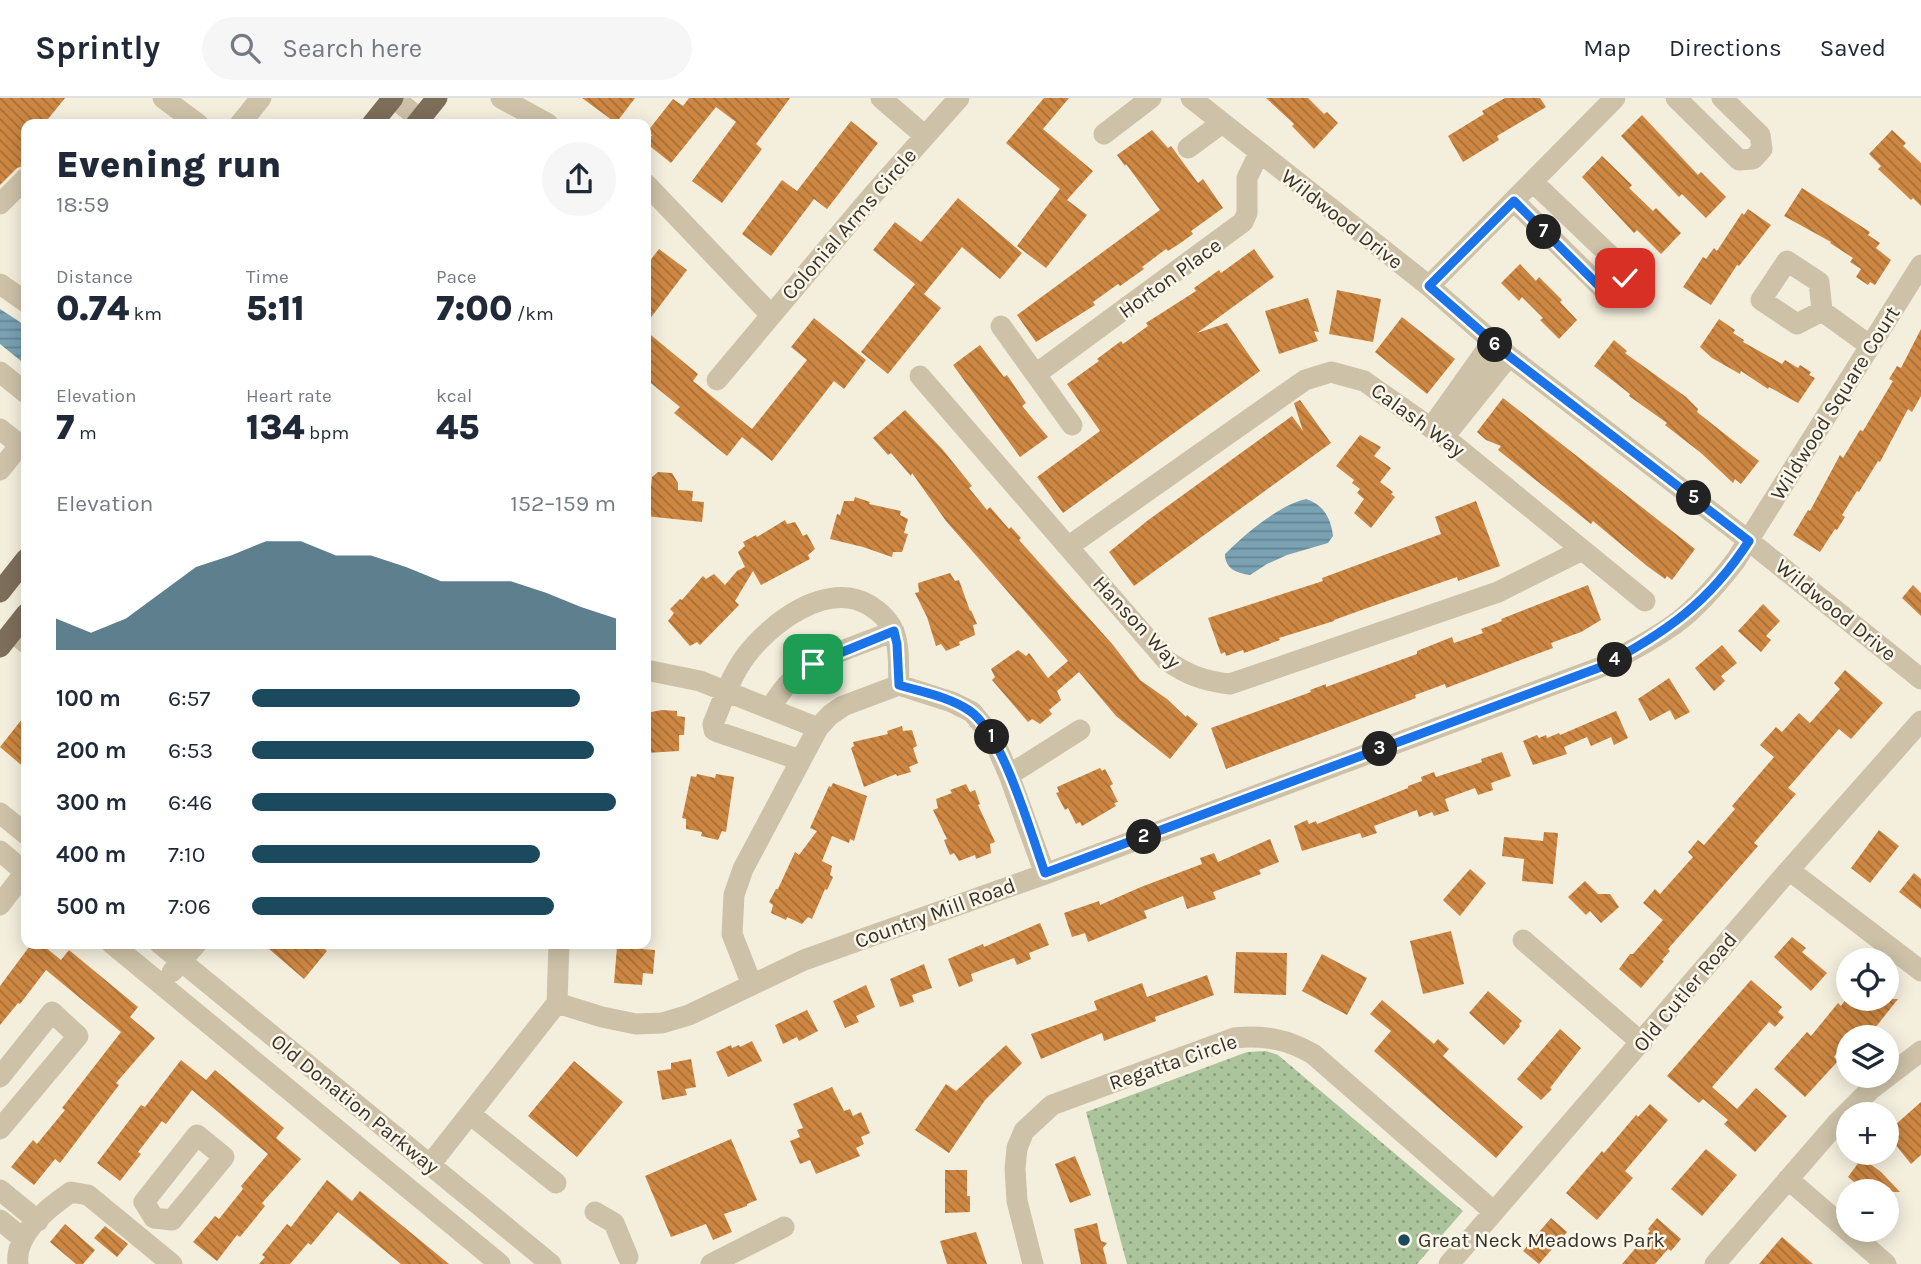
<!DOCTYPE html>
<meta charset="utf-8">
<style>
body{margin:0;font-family:Karla,sans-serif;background:#f6f6f7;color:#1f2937;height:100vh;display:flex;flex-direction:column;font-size:26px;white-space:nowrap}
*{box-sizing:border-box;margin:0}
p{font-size:23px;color:#747a83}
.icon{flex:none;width:38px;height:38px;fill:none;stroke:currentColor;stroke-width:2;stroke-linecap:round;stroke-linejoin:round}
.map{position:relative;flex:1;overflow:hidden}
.panel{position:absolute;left:21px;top:21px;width:630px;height:830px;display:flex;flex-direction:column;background:#fff;border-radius:14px;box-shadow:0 4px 18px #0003}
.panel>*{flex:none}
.buttons{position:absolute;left:1836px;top:850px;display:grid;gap:14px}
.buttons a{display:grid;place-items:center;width:63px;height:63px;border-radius:50%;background:#fff;box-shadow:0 4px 18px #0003;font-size:35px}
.pin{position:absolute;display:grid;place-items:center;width:60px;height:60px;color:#fff;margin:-30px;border-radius:14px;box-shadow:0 4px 10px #0006}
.km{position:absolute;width:35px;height:35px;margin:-18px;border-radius:50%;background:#222;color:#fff;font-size:19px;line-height:35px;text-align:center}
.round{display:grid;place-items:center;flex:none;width:74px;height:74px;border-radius:37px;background:#f6f6f7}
.head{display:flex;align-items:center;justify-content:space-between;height:119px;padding:0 35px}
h1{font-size:38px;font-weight:800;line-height:52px}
.figures{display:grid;grid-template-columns:repeat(3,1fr);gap:10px;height:119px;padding:7px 35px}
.figures div{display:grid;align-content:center}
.figures b{font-size:35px;font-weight:800}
.figures small{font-size:19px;font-weight:400}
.figures p{font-size:19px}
.chart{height:196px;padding:14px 35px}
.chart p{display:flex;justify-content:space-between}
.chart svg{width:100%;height:126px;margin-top:7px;fill:#1b495e;opacity:.7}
ul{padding:0 35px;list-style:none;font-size:23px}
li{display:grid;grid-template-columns:112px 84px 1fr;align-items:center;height:52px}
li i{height:18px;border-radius:9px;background:#1b495e}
header{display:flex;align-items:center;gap:42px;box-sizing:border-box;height:98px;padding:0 35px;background:#fff;border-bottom:2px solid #e0e1e3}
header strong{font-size:33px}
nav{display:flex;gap:38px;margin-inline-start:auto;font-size:24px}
.search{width:490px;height:63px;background:#f6f6f7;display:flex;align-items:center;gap:18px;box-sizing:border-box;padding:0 24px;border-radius:38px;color:#747a83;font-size:26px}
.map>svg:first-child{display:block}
.green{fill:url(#green-dots)}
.water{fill:url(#water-rules)}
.building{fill:url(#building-back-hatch)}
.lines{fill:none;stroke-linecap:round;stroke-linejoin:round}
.minor{stroke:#cdc2a8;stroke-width:21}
.major{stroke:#7c6e59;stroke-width:21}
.route-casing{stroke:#fff;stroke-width:14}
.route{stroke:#1a73e8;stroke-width:9}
.poi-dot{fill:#1b495e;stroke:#fbf7ea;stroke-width:2.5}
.labels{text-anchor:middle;stroke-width:5;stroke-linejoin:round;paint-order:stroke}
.street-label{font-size:21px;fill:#393229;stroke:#fbf7ea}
.poi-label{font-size:21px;fill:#393229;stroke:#fbf7ea;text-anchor:start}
</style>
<header>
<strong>Sprintly</strong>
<div class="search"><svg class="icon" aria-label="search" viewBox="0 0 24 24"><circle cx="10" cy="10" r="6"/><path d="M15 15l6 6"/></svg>Search here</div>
<nav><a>Map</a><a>Directions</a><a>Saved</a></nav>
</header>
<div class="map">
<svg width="1921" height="1166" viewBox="0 0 1921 1166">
<defs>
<pattern id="green-dots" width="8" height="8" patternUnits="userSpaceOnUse" patternTransform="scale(1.75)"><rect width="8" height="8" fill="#acc49c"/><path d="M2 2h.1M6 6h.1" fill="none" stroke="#8da07f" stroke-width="1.8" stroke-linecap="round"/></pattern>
<pattern id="water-rules" width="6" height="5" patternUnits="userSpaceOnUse" patternTransform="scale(1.75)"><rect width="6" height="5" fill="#7aa2b3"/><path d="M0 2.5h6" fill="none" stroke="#658592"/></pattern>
<pattern id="building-back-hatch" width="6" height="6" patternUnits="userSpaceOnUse" patternTransform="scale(1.75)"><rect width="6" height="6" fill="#cd8742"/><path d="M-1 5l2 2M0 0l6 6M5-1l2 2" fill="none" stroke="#a76f37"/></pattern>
</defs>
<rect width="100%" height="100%" fill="#f4efdd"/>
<path class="green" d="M1266,953l12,4 185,156 -46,53h-290l-41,-152 161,-60z"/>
<path class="water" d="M0,211l26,17v39l-26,-21z
M1306,401c17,5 25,19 27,37l-5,7 -41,12 -20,9 -17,11c-13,-2 -25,-6 -25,-21 20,-20 54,-49 81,-55z"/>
<path class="building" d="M0,0h65l-21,26h-18v41l-9,3 -17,17z
M582,0h53l-19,25z
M689,0h101l-34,46 6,5 -40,54 -30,-22 44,-59 -20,-15 -45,56 -25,-20 6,-8 -5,-3 26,-33 10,7z
M1044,0h25l-26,31 50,42 -26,29 20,15 -41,53 -29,-22 43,-57 -54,-46z
M1266,0h42l16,16 3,-2 11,11 -24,26 -22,-23 2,-2z
M1505,0h35l6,9 -49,29 2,4 -36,22 -15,-26 36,-22 -2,-3z
M1642,17l56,60 3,-3 25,25 -20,21 -24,-24 -3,3 -58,-61z
M851,23l27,22 -51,66 -13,-10 -43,57 -29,-22 40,-54 15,11z
M1152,32l16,18 3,-2 27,37 5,-4 20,29 -32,23 2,3 -14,10 -11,7 -2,-2 -24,18 2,2 -24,17 -2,-2 -25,18 2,3 -59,37 -19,-27 143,-105 -34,-46 -1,2 -8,-11z
M1892,32l14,13 -3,3 18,17v43l-8,-8 -2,2 -33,-31 3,-3 -12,-12z
M1602,58l30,29 -3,3 24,23 3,-3 25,25 -20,21 -24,-24 -3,3 -52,-56z
M1802,90l68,44 -2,3 12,8 -4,5 15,12 -16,25 -5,-3 -2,3 -12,-8 5,-8 -11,-7 3,-4 -23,-15 1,-1 -47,-26z
M958,100l64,55 -22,26 -38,-32 -38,47 17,14 -53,66 -27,-22 54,-68 -42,-34 22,-28 26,20z
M1748,111l23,16 -32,41 -2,-1 -26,40 -28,-18 20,-30 3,2 8,-11 3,3 25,-38 2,2z
M659,151l28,21 -41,54v-58z
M1254,151l20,28 -77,56 30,-10 33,48 -197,142 -26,-36 63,-46 -33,-47 32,-23 -2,-2 24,-18 2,3 25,-18 -2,-3 50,-32 -2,-3 25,-18 2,3z
M1520,166l16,17 3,-4 23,23 -2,2 17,18 -18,19 -19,-19 3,-2 -21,-21 -3,4 -18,-18z
M1337,192l44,9 -8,43 -44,-8z
M1308,200l11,34 -5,-1 4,10 -39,13 -14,-43z
M1402,219l53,42 -28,35 -52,-42z
M814,220l52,42 -22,29 -10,-8 -62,80 -30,-24 -15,19 -53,-43 6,-6 -34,-28v-48l52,43 -5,7 59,48 55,-69 -16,-13z
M1719,221l16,11 -2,3 11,7 -1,2 39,22 3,-4 13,8 2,-3 11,7 -2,3 6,3 -17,25 -29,-16 -1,2 -27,-18 -1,3 -28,-16 -12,-11z
M1921,231v67l-9,16 -4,-3 -28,53 -2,-1 -19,31 -2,-1 -15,24 3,2 -8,13 -2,-1 -15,23 -27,-17 15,-25 2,1 30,-56 3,3 17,-28 3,1 30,-50 -4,-2 8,-13 4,2z
M1614,242l13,11 -2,2 61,44 12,12 -1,3 62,49 -18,23 -6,-5 -2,4 -32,-30 -36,-28 2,-2 -38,-27 1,-2 -36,-28z
M980,247l24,32 3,-2 19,28 -4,3 26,31 -28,20 -67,-92z
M1503,300l192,151 -23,31 -5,-4 -2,3 -18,-13 -54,-45 -2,3 -93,-74 3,-4 -15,-6 -9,-8z
M1300,302l31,43 -197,143 -25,-34 38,-31 145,-105 11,15 -9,-28z
M905,312l38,40 29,36 -3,2 18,22 3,-3 19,22 2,-2 10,11 -2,2 94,105 27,35 27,19 19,18 1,-2 11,9 -28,35 -54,-43 -37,-44 -22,19 4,9 -12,10 3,4 -12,10 -8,-5 -4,3 -36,-42 3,-3 -4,-8 27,-19 8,6 3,-3 19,25 20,-17 -122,-140 -34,-48 -1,3 -20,-23 -3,2 -15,-17z
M1360,337l21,12 -7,9 17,12 -11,14 13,10 -2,2 4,3 -24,31 -17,-15 10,-14 -7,-6 3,-4 -8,-6 2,-3 -18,-14z
M658,374l14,1 6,10v7l15,1 -1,10 12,1 -2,20 -56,-6v-30l5,1 1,-10z
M855,399l15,5 -1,2 32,7 -1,4 8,4 -4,14 4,1 -6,18h-9l-1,5 -29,-10 -33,-8 7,-25 3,1 4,-14h10z
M1476,403l24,65 -42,15 -1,-4 -87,30 -36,13v1l-55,17 1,2 -36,13 -1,-3 -17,6 -1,-4 -4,2 -13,-36 115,-37 -1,-3 119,-44 -6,-17z
M785,422l2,4 8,-2 8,14 4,-2 8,15 -7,6 2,4 -49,26 -8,-14 -18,30 4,4 -39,40 -3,-3 -7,4 -22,-25 6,-8 -4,-4 10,-10 2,1 21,-24 3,3 8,-5 11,11 12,-14 8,-4 -7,-15 7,-6 -2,-4 13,-7 1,2z
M950,475l5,8 4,-1 11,31 1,-1 6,14 -4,1 2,10 -16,7 1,3 -14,6 -5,-7 -5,2 -9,-29 -12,-24 4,-1 -1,-9z
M1588,487l13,35 -20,12 -30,11 2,5 -107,40 -1,-4 -30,11 1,3 -190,71 -15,-41 100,-36 -1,-2 16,-6v3l91,-33v-3l35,-14 2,6 29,-10 -2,-4 21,-8 -1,-2z
M1913,487l8,8v23l-19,-18z
M1763,506l17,17 -14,15 5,4 -10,12 -23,-21z
M1722,547l15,18 -16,13 4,5 -11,10 -19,-23z
M1845,572l38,33 -32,36 -12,-10 -51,59 8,6 -42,49 4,3 -90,103 2,2 -8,9 2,1 -23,27 -22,-19 11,-15h3l30,-34 -20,-17 12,-14 5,5 33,-37 -5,-5 10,-12 6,5 31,-36 -3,-3 42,-49 -14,-12 16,-18 6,5 17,-19 11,10 30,-34 -6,-6z
M1669,580l21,34 -15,8 -5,-10 -20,11 -12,-22z
M662,612l15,1v5l8,1 -1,18h-5v16l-33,2v-40z
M1616,613l12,27 -14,7 -3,-8 -20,9 -4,-9 -23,10 3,7 -34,11 -10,-24 14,-6 2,3 7,-3 1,3 12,-5 1,2z
M26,616v55l-26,-22z
M902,628l1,5 9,-1 5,16 -4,2 5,15 -9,4 2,5 -14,4 -1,-2 -32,13 -13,-39 3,-2 -1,-4 35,-8 -1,-3z
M1502,654l9,24 -20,7 2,7 -15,5 -3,-7 -30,11 4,12 -15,5 -2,-4 -13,5 -2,-7 -43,16 3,7 -15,5 -2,-5 -58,18 -8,-25 13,-6 2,4 7,-3 1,3 91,-36v-2l14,-5 -1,-4 13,-5 2,5 46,-15 -1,-3z
M1100,670l2,3 3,-2 8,15 -3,2 8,16 -4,1 2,3 -34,20 -2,-4 -4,2 -8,-16 -3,2 -9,-17 3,-1 -2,-5z
M697,676l18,4 1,-4 18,3 -8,55 -4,-1 -4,9 -17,-4 1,-4 -16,-3v-10l-4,-1 9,-42 5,1z
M833,685l34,13 -13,45 -4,-2 -1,4 -17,-7 -10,25 10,5 -2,9 3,2 -6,13 -2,-1 -13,30 -4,-2 -6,7 -15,-7 -1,3 -15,-7 2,-8 -4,-3 7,-13h2l17,-37 4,3 18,-24 -7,-3 19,-42 2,1z
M966,686l4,8 5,-2 5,14 -2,1 17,37 -5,2 1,9 -15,6 -1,-4 -16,6 -5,-8 -4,2 -6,-15 3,-1 -14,-29 5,-2 -2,-9 16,-6 -2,-3z
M1879,732l20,16 -29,37 -19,-15z
M1544,734l14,1 -5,51 -31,-3 2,-22 -22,-3 2,-19 39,4z
M1270,741l9,23 -20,8 2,4 -48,18 3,7 -29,10 -4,-13 -39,15 3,7 -59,24 -3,-9 -13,4 -8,-24 35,-12 1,4 41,-18 61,-23 -2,-6 14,-5 4,9z
M1470,771l16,14 -26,33 -17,-16z
M1914,775l7,6v30l-22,-17z
M1585,783l13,13h12l9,13 -18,16 -11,-12 -4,4 -18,-18z
M1040,825l9,22 -20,8 2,6 -14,6 -3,-7 -43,16 2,7 -14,6 -11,-28 35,-15 1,3z
M1451,833l13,53 -41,10 -13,-53z
M1792,839l14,11 -4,4 25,21 -16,18 -37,-34z
M32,845h8l21,17 8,-10 69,57 -8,10 25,21 -39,45 3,2 -59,78 -5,-4 -21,26 -23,-18 22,-27 4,4 28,-34 -3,-2 59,-76 -75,-62 -26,34 -2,-1 -18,22v-39z
M262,845h55l10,8 -23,28z
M617,849l38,3 -2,24 -10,-1 -1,12 -28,-2z
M1236,854l51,1 -1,42 -52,-2z
M1322,856l45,24 -20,37 -45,-24z
M924,866l8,24 -20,7 2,7 -14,5 -10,-28z
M1207,877l7,20 -59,22 1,4 -52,20 -2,-8 -61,26 -10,-25 66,-24 -3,-9 48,-18 5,14z
M1751,882l31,27 -4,5 6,5 -9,10 -6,-5 -57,65 25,22 19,-21 31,28 -32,36 -31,-28 4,-4 -25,-21 -4,4 -32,-27z
M866,887l9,22 -19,9 3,6 -14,6 -12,-27z
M1488,893l34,30 -3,3 1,2 -16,19 -35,-32z
M1846,901h52l-31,39 -11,-9 -22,28 4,4 -33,36 -31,-28 33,-37 4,4 27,-33 3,3z
M1382,902l52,44 4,-5 11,10 -6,7 80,71 -27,31 -122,-107 17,-20 -21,-17z
M807,912l11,21 -19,10 -2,-4 -14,7 -8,-19z
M1560,931l21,19 -31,40 2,1 -11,11 -24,-21z
M752,943l10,20 -34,16 -12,-25 15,-7 1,3 7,-3 1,2z
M1006,947l16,18 -37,37 -36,53 -34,-23 31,-46 10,7z
M691,961l5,28 -11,2 2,6 -25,5 -5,-29 14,-2v-6z
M181,962l25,20 9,-10 69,58 -8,10 25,21 -39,44 3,3 -25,31 -3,-2 -20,26 -24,-19 22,-26 4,3 24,-30 -2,-3 27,-32 -76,-64 -26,34 -4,-3 -24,31 3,2 -21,27 -23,-18 44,-58 4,2z
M574,963l49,41 -46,55 -49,-41z
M832,989l12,24 6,-2 3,7 8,-4 9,21 -9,4 3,7 -8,4 4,8 -44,18 -6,-14 -10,4 -10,-23 10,-4 -3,-7 6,-2 -10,-24z
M1921,1004v53l-10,9 -25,-31z
M1650,1006l18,16 -43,51 8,7 -36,42 -31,-27 36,-42 2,2 32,-38 2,2z
M731,1041l26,61 -10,4v2l-23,8 8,18 -19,8 -7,-16 -35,13 -26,-61z
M1706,1051l31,26 -35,41 -31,-27z
M1075,1058l16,39 -21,8 -15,-39z
M1862,1060l19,14 19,20h-48l6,-7 -10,-8z
M945,1072h22v26h3v16l-25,1z
M327,1082l25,21 8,-10 89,73h-48l-63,-52 -27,33 -3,-2 -18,21h-31l6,-7 -3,-2 25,-31 4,3z
M1551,1120l16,14 -28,32 -16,-13z
M1657,1120l24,21 -10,12 -3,-2 -13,15h-33l28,-33 -2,-2z
M1097,1125l4,18 6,2 -4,5 4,16h-26l-7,-35z
M65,1126l30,26 -12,14h-7l-26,-22z
M105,1128l23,18 -11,13 -23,-19z
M976,1134l11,32h-40l-7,-23z
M1782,1139l31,27h-54z"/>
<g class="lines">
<path class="minor" d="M163,0l35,26
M394,0l26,21
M501,0l47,26
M881,0l44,38
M1191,0l238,188 80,70 240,185 172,138
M1676,0l63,62 14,-1 9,-10 -2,-14 -38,-37
M240,26l21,-26
M1104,36l47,-36
M1188,50l34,-25
M646,86l125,131
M1514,103l89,88 13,1 6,-5 3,-7 -5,-13 -87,-83
M0,106l26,-26
M0,186l26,18
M1429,188l186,-188
M1822,213l-25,13 -36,-24 26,-39 32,21 3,29 47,34
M1001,228l71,99
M0,274l26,21
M1036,276l207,-152 4,-9v-35l12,-25
M920,278l246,284c21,15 38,21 64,24l268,-92 84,-42
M717,282l154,-183 88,-99
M1431,330l61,-86
M0,331l20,16 -20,25
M1444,339l65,-81
M1069,448l236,-166 26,-8 33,9 80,56 201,164
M12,534l14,11
M646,572l54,11 118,47
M770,610c5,-7 10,-15 16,-22 26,-29 72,-40 108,-55
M800,662l-82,-28 -4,-2 -1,-6c9,-22 18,-48 32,-67 25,-34 82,-77 124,-52 10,6 20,15 25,27 6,16 4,35 5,53
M1009,677l71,-45
M0,715l26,21
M0,753l26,22
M1789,772l132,101
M0,807l25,-33
M1523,842l119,103
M111,845l389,321
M159,845l392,321
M172,874l25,-29
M752,887l-20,-51 2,-39 9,-26 75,-141 12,-13 13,-9 56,-21 53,17 20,10 20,24 17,39 36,99
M557,905l45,14 34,7 26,-1 27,-8 115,-55 241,-86 556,-207c26,-14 52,-27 75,-44 23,-17 43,-41 60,-63l185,-295
M0,979l52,-65 26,24 -78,93
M470,1016l86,69
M197,1037l27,22 -52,63 -18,-2 -10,-16z
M429,1068l128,-163 2,-60
M1788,1081l98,85
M0,1092l38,31
M595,1114l19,11 14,34
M0,1122l22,18
M18,1166c-4,-30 31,-57 53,-72l17,3 84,69
M711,1166l73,-37
M1033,1166l-16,-63 -2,-32 2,-21 7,-17 28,-26 182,-67c30,-3 53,1 79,16l181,158
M1449,1166l340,-394 132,-149
M1715,1166l121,-140 34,-34 51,-39"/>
<path class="major" d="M372,26l21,-26
M416,26l21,-26
M0,494l26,-33
M0,549l26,-33"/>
</g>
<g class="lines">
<g class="route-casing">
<path id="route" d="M813,566l81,-33 3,13 2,41c23,7 51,12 71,26 33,23 61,123 75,162l556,-206c64,-34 108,-64 148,-126l-240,-185 -80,-70 85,-85 88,88c12,3 18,0 23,-11"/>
</g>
<use href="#route" class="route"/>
</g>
<circle class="poi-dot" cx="1404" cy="1142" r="7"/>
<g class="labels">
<g class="street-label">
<text transform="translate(1342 121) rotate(38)" y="7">Wildwood Drive</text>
<text transform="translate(849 126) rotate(-49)" y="7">Colonial Arms Circle</text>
<text transform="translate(1170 180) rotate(-36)" y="7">Horton Place</text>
<text transform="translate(1835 305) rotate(-58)" y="7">Wildwood Square Court</text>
<text transform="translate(1418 322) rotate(36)" y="7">Calash Way</text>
<text transform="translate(1836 512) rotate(39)" y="7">Wildwood Drive</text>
<text transform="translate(1137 524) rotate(47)" y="7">Hanson Way</text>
<text transform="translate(935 815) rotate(-20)" y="7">Country Mill Road</text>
<text transform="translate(1685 894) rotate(-50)" y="7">Old Cutler Road</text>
<text transform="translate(1173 964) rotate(-19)" y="7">Regatta Circle</text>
<text transform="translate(355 1006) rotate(39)" y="7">Old Donation Parkway</text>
</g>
<g class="poi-label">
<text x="1418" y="1149">Great Neck Meadows Park</text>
</g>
</g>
</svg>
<div class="buttons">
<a><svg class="icon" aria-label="locate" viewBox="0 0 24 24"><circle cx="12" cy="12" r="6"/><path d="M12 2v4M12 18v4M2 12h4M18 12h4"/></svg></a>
<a><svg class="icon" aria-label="layers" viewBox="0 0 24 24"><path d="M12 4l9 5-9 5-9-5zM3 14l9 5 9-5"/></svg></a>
<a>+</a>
<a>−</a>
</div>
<div class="pin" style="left:813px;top:566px;background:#1e9e55"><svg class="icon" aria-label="arrive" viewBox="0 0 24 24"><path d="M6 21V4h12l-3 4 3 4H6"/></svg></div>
<div class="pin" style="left:1625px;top:180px;background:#d93025"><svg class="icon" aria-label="check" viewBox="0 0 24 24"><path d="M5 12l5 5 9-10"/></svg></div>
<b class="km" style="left:992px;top:639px">1</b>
<b class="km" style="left:1144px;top:739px">2</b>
<b class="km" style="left:1380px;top:651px">3</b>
<b class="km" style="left:1615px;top:562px">4</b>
<b class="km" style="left:1694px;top:400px">5</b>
<b class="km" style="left:1495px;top:247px">6</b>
<b class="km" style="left:1544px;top:134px">7</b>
<section class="panel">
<div class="head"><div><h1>Evening run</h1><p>18:59</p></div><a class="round"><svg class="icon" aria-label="share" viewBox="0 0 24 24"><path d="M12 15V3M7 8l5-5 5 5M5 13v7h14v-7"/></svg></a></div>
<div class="figures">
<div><p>Distance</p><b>0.74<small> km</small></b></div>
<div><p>Time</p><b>5:11</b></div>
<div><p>Pace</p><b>7:00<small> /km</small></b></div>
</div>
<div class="figures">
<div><p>Elevation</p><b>7<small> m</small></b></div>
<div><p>Heart rate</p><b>134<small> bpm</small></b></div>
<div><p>kcal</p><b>45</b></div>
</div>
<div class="chart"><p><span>Elevation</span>152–159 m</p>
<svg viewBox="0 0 160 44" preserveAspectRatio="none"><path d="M0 44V33L10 38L20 33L30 24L40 15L50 11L60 6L70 6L80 11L90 11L100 15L110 20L120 20L130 20L140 24L150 29L160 33V44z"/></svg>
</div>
<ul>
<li><b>100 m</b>6:57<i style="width:90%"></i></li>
<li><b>200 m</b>6:53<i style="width:94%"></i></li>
<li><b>300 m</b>6:46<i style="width:100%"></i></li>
<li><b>400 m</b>7:10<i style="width:79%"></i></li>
<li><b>500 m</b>7:06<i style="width:83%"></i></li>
</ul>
</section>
</div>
